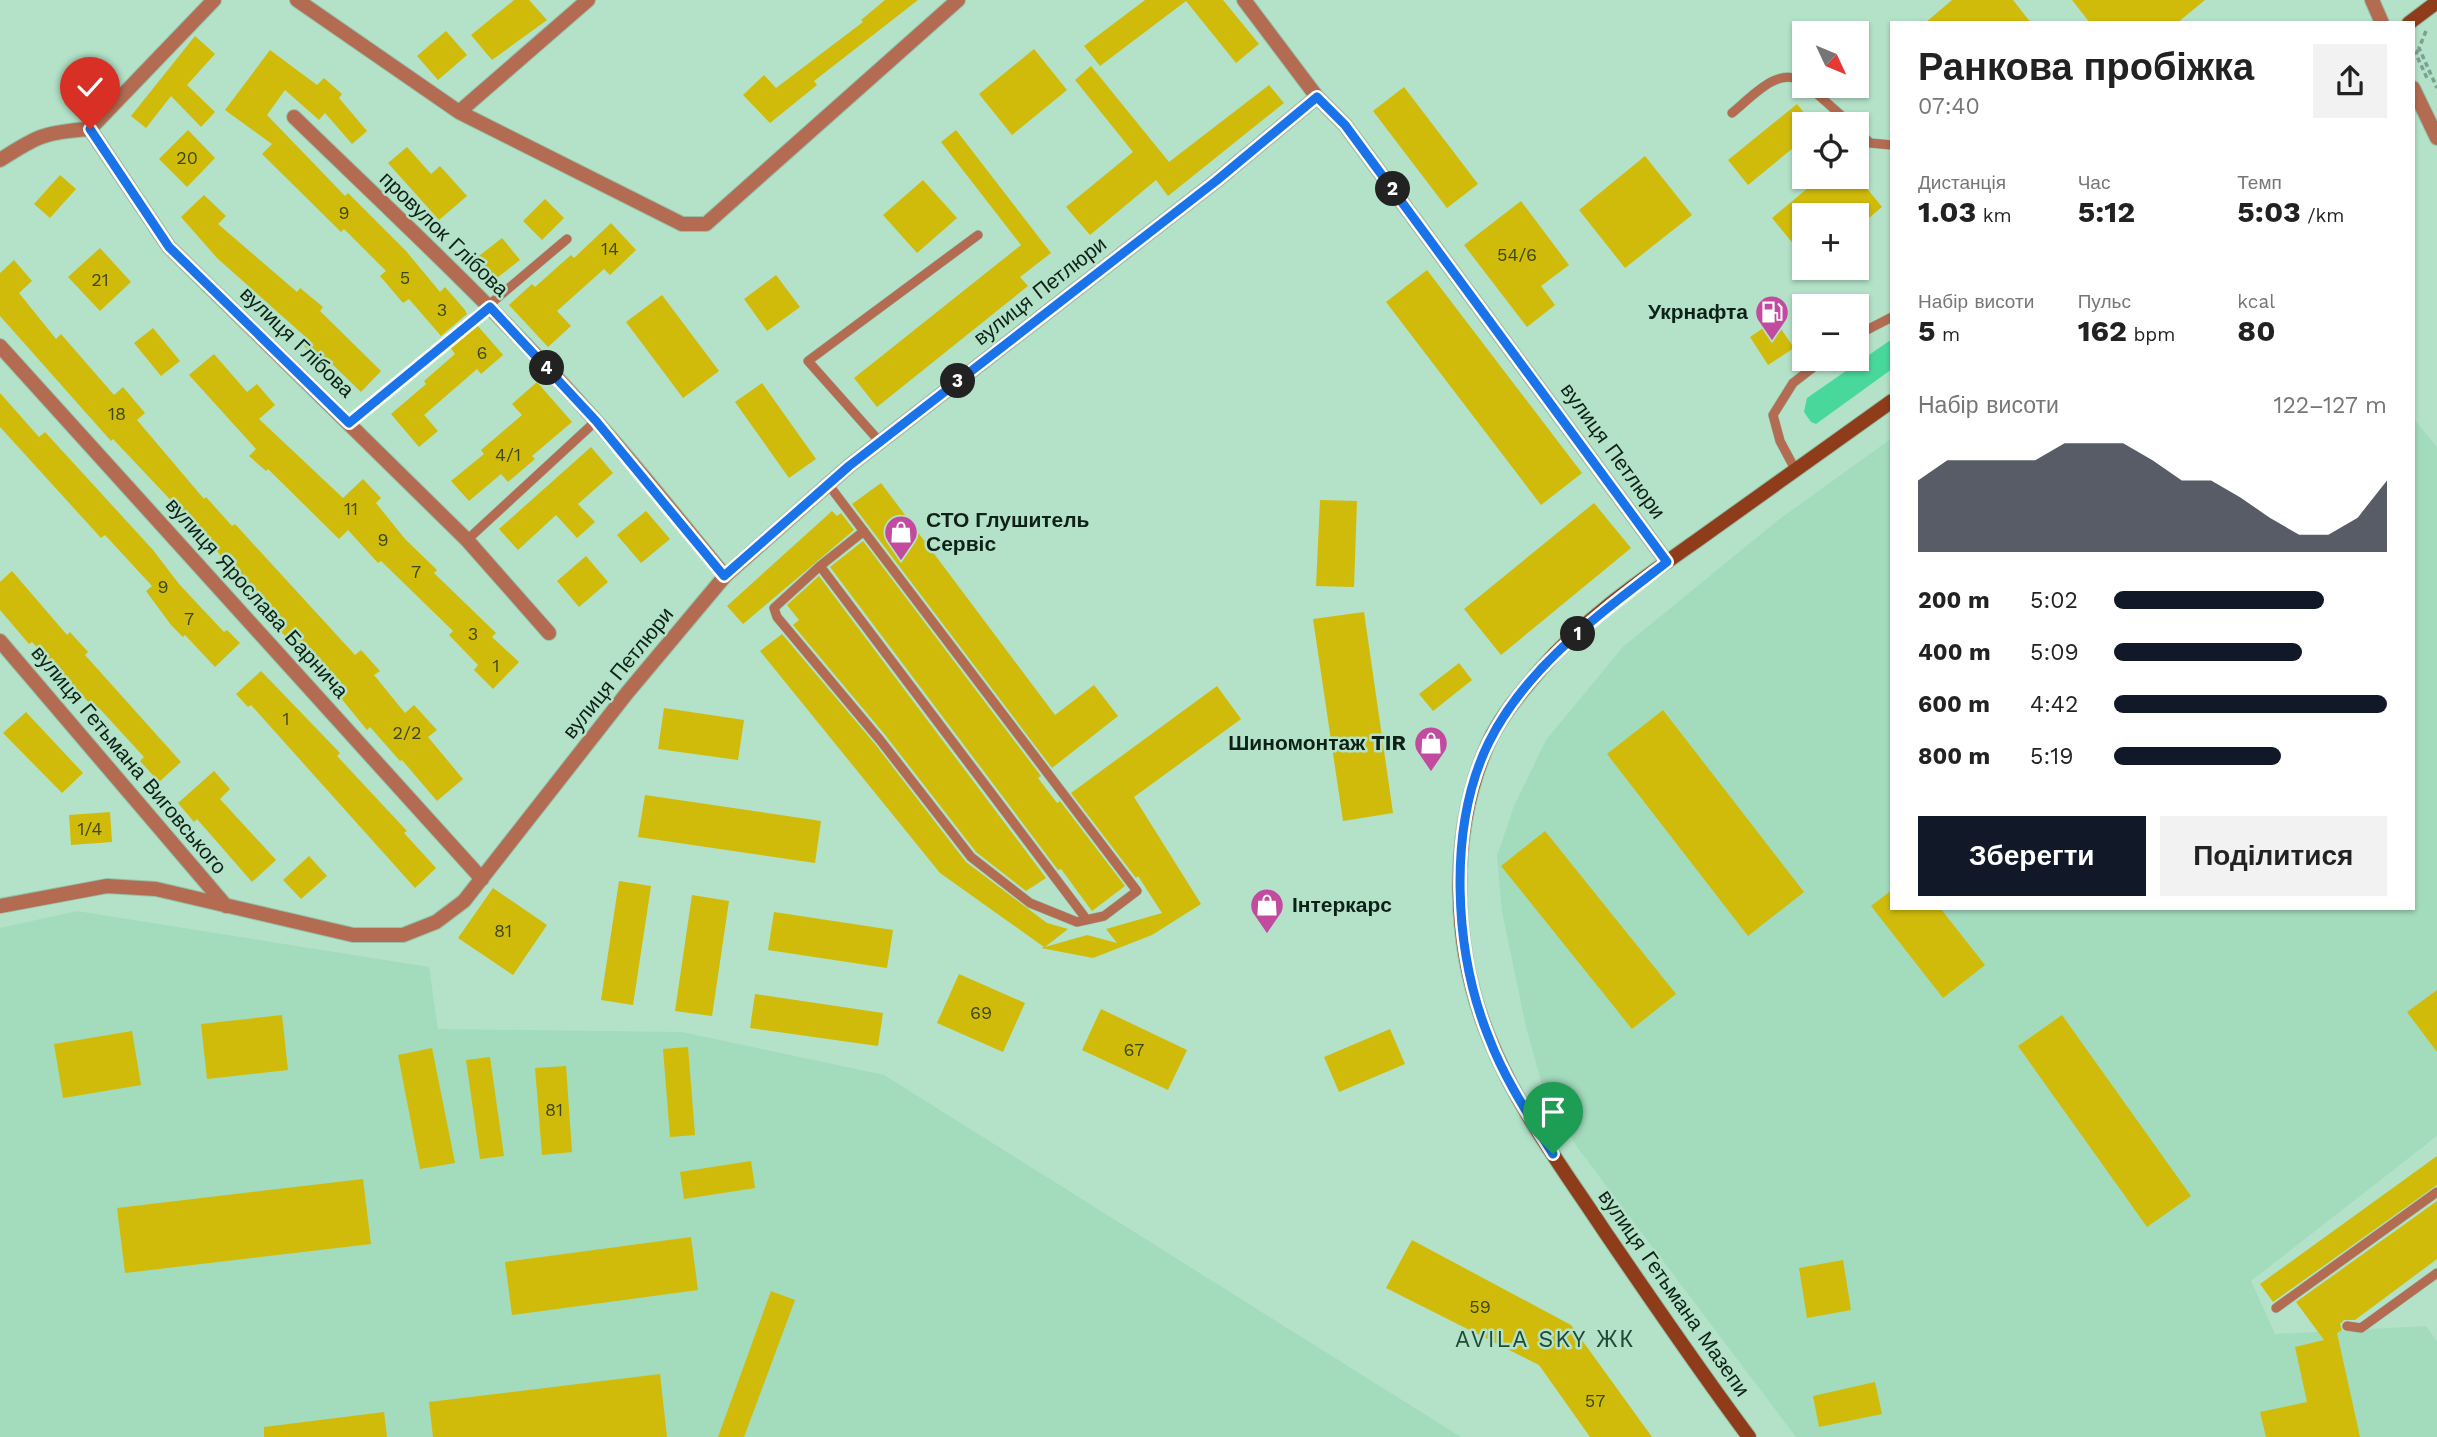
<!DOCTYPE html>
<html lang="uk">
<meta charset="utf-8">
<style>
body{margin:0;font-family:"Work Sans",sans-serif;background:#f2f2f2;color:#222;height:100vh;display:flex;flex-direction:column;font-size:26px;white-space:nowrap}
*{box-sizing:border-box;margin:0}
p{font-size:23px;color:#767676}
.icon{flex:none;width:38px;height:38px;fill:none;stroke:currentColor;stroke-width:2;stroke-linecap:round;stroke-linejoin:round}
.map{position:relative;flex:1;overflow:hidden}
.panel{position:absolute;left:1890px;top:21px;width:525px;height:889px;display:flex;flex-direction:column;background:#fff;border-radius:0px;box-shadow:0 2px 5px #0004}
.panel>*{flex:none}
.needle{width:46px;rotate:134deg}
.controls{position:absolute;left:1792px;top:21px;display:grid;gap:14px}
.controls a{display:grid;place-items:center;width:77px;height:77px;border-radius:0px;background:#fff;box-shadow:0 2px 5px #0004;font-size:35px}
.pin{position:absolute;display:grid;place-items:center;width:60px;height:60px;color:#fff;margin:-72px -30px;border-radius:50% 50% 50% 0;rotate:-45deg;box-shadow:0 0 7px #0007}
.pin .icon{rotate:45deg}
.km{position:absolute;width:35px;height:35px;margin:-18px;border-radius:50%;background:#222;color:#fff;font-size:19px;line-height:35px;text-align:center}
.round{display:grid;place-items:center;flex:none;width:74px;height:74px;border-radius:0px;background:#f2f2f2}
.headline{display:flex;align-items:center;justify-content:space-between;height:119px;padding:0 28px}
h1{font-size:38px;font-weight:700;line-height:52px}
.stats{display:grid;grid-template-columns:repeat(3,1fr);gap:10px;height:119px;padding:7px 28px}
.stats div{display:grid;align-content:center}
.stats b{font-size:30px;font-weight:700}
.stats small{font-size:19px;font-weight:400}
.stats p{font-size:19px}
.chart{height:196px;padding:14px 28px}
.chart p{display:flex;justify-content:space-between}
.chart svg{width:100%;height:126px;margin-top:7px;fill:#111827;opacity:.7}
.button{display:flex;gap:14px;margin-top:auto;padding:14px 28px}
.button a{flex:1;height:80px;border-radius:0px;background:#111827;color:#fff;font-size:28px;font-weight:700;line-height:80px;text-align:center}
.button a+a{background:#f2f2f2;color:#222}
ul{padding:0 28px;list-style:none;font-size:23px}
li{display:grid;grid-template-columns:112px 84px 1fr;align-items:center;height:52px}
li i{height:18px;border-radius:9px;background:#111827}
.map>svg:first-child{display:block}
.built{fill:#a3dbbd}
.green{fill:#49d89b}
.building{fill:#d0bb0b}
.lines{fill:none;stroke-linecap:round;stroke-linejoin:round}
.service-casing{stroke:#95bfa8;stroke-width:10}
.minor-casing{stroke:#95bfa8;stroke-width:16}
.secondary-casing{stroke:#95bfa8;stroke-width:16}
.path{stroke:#7ca28d;stroke-width:3.5;stroke-dasharray:5 3.5;stroke-linecap:butt}
.service{stroke:#b36b51;stroke-width:9}
.minor{stroke:#b36b51;stroke-width:14}
.secondary{stroke:#8f3c1b;stroke-width:14}
.route-casing{stroke:#fff;stroke-width:14}
.route{stroke:#1a73e8;stroke-width:9}
.labels{text-anchor:middle;stroke-width:5;stroke-linejoin:round;paint-order:stroke}
.number-label{font-size:18px;fill:#3e4814}
.street-label{font-size:21px;fill:#0e2117;stroke:#b3e2c8}
.poi-label{font-size:21px;font-weight:bold;fill:#0e2117;stroke:#b3e2c8;text-anchor:end}
.neighbourhood-label{font-size:23px;letter-spacing:2px;fill:#1e4a36;stroke:#b3e2c8}
</style>
<div class="map">
<svg width="2437" height="1437" viewBox="0 0 2437 1437">
<rect width="100%" height="100%" fill="#b3e2c8"/>
<path class="built" d="M2413,418l24,29v689l-186,145 24,53 151,-8 11,15v96h-641l-219,-290 -34,-59 -17,-61 -24,-116 -5,-55 17,-50 32,-66 77,-93 154,-126 115,-83v470h521z
M77,911l352,56 9,62 244,3 202,43 577,362h-1461v-509z"/>
<path class="green" d="M1892,339v30l-76,55 -5,-2 -7,-10 3,-14z"/>
<path class="building" d="M514,0h15l18,20 -55,40 -21,-25z
M885,0h33l-104,81 3,4 -47,38 -27,-28 21,-20 12,13 87,-66 -2,-2z
M1145,0h78l36,44 -23,19 -50,-62 -86,65 -16,-20z
M1952,0h61l18,23h-106z
M2072,0h133l-28,23h-87z
M446,31l21,24 -29,25 -21,-24z
M195,36l20,18 -28,31 28,27 -14,15 -30,-31 -25,32 -15,-12z
M1034,49l33,41 -55,45 -33,-41z
M270,50l47,35 7,-7 18,16 -3,4 28,33 -15,13 -27,-31 -6,7 -34,-30 -18,25 78,81 3,-3 58,58 34,41 5,-5 20,23 2,4 -26,22 -32,-37 -6,4 -23,-27 6,-5 -42,-42 -3,3 -79,-78 10,-10 -47,-34z
M1091,66l78,96 100,-77 15,18 -116,93 -12,-16 -66,55 -24,-28 67,-55 -58,-72z
M1404,87l74,97 -31,24 -74,-97z
M1797,104l16,20h-9v15l-56,46 -20,-25z
M188,130l27,28 -28,29 -28,-28z
M956,130l95,123 -31,24 8,9 -151,121 -23,-29 167,-133 -80,-103z
M407,147l24,27 9,-8 27,30 -28,24 -51,-57z
M1645,156l47,59 -67,53 -46,-58z
M60,175l16,14 -26,29 -16,-14z
M1821,177l36,-1 25,31 -25,21v-13h-53v42l-32,-39z
M923,180l34,38 -40,35 -34,-38z
M204,195l22,21 -8,8 79,68 3,-4 23,19 -3,4 61,60 -20,21 -29,-28 -4,4 -24,-22 5,-6 -92,-82 -36,-41z
M545,199l19,19 -22,22 -19,-19z
M1521,201l48,64 -28,21 14,19 -28,22 -63,-82z
M611,223l25,27 -26,25 -6,-6 -47,42 14,15 -23,21 -39,-42 23,-21 3,3 36,-32 3,3z
M502,238l18,22 -27,21 -18,-22z
M100,248l31,34 -31,29 -32,-34z
M14,260l18,21 -13,12 37,46 5,-5 53,61 9,-8 22,26 -8,7 67,79 2,-2 26,29 3,-2 120,131 6,-5 19,21 -6,4 31,38 9,-8 23,25 -9,7 35,42 -26,22 -35,-41 -2,1 -30,-34 -3,3 -41,-50 5,-4 -40,-42 -4,4 -22,-23 4,-4 -33,-34 -24,-33 -99,-105 -2,2 -111,-125v-43z
M1427,270l155,203 -41,32 -155,-203z
M776,275l24,32 -33,24 -23,-32z
M662,295l57,76 -36,27 -57,-76z
M1775,320l19,28 -26,17 -18,-28z
M477,325l26,30 -22,19 -4,-5 -53,46 14,16 -19,16 -28,-33 35,-30 -2,-3 31,-27 -5,-7z
M153,328l27,33 -19,15 -27,-33z
M214,354l33,38 10,-8 18,21 -16,14 84,79 20,-19 18,19 -5,5 29,36 32,31 -3,3 62,60 -4,4 27,25 -26,27 -19,-19 4,-5 -29,-30 4,-4 -72,-70 -3,2 -30,-33 -9,9 -71,-70 -2,2 -17,-15 7,-7 -67,-74z
M537,382l35,40 -40,34 3,3 -27,23 -7,-8 -32,27 -18,-20 33,-27 -3,-4 41,-35 -10,-11z
M762,383l54,76 -27,19 -54,-76z
M0,393l39,44 6,-5 108,118 26,34 45,48 3,-2 13,13 -25,24 -30,-32 -2,2 -12,-12 -25,-34 6,-5 -47,-51 -4,3 -101,-111z
M591,447l22,26 -35,31 17,18 -18,16 -21,-23 -38,35 -19,-21z
M881,483l174,232 39,-30 24,31 -66,52 -200,-264z
M1320,500l37,1 -3,86 -38,-1z
M1594,503l37,45 -130,107 -37,-46z
M646,511l24,28 -29,24 -24,-28z
M832,511l5,5 4,-3 13,17 -111,94 -16,-18z
M863,541l178,235 -3,2 19,25 3,-2 65,85 -33,25 -31,-42 -3,1 -228,-303z
M586,556l22,26 -29,25 -22,-26z
M12,571l55,64 3,-3 18,20 -3,3 96,107 -22,20 -19,-21 4,-4 -45,-49 -3,2 -64,-68 -3,2 -29,-34v-28z
M819,576l227,302 -20,13 -50,-39 -90,-116 -93,-111 6,-5 -12,-15z
M1364,612l29,201 -50,8 -30,-202z
M782,634l93,110 91,118 81,61 21,6 -23,18 42,-12 30,8 -11,-14 56,-16 -24,-37 -2,2 -65,-85 146,-107 24,33 -107,78 67,107 -49,31 -59,23 -52,-10 3,-1 -104,-74 -180,-222z
M1459,663l13,17 -39,31 -14,-17z
M261,671l79,82 -3,3 70,75 -3,2 32,35 -21,20 -164,-183 -3,2 -12,-13z
M664,708l80,12 -6,40 -80,-11z
M1663,710l141,182 -56,44 -141,-182z
M26,712l57,61 -21,20 -59,-60z
M214,771l16,18 -10,10 56,61 -24,22 -55,-63 -3,3 -16,-19z
M645,795l176,26 -6,42 -177,-26z
M110,812l2,30 -41,3 -2,-30z
M1545,831l131,163 -44,35 -131,-163z
M309,856l18,20 -26,23 -18,-19z
M619,881l32,5 -18,119 -32,-5z
M493,888l54,37 -34,50 -55,-37z
M1892,890v18h48l45,57 -42,33 -72,-92z
M692,895l37,6 -17,115 -37,-5z
M774,912l119,18 -6,38 -119,-18z
M959,974l66,29 -22,49 -66,-29z
M2437,990v62l-30,-40z
M755,994l128,19 -5,33 -128,-18z
M1101,1009l86,41 -19,40 -86,-40z
M282,1015l6,55 -81,9 -6,-55z
M2062,1015l129,181 -44,31 -129,-181z
M1390,1029l15,35 -66,28 -15,-35z
M132,1031l9,54 -78,13 -9,-54z
M688,1047l7,88 -25,2 -7,-88z
M432,1048l23,115 -35,6 -22,-114z
M490,1057l14,99 -24,3 -14,-99z
M566,1066l6,86 -30,3 -7,-87z
M2437,1156v29l-164,117 -13,-18z
M751,1161l4,27 -71,11 -4,-27z
M363,1179l8,65 -246,29 -8,-65z
M2437,1201v58l-82,61h-11l-4,4 2,6 -5,3 23,104h-94l-6,-25 47,-10 -12,-55 29,-7 -28,-38z
M691,1237l7,53 -186,25 -7,-53z
M1412,1240l159,85 81,112h-62l-51,-72 -153,-77z
M1843,1260l8,50 -44,8 -8,-50z
M771,1291l24,9 -51,137h-26z
M660,1374l7,63h-234l-4,-35z
M1875,1382l7,32 -63,13 -6,-31z
M384,1412l3,25h-123v-10z"/>
<g class="lines">
<g class="service-casing">
<path id="service" d="M1808,86l43,38
M1732,113c20,-16 47,-49 72,-30
M1857,130l13,13 22,2
M1857,335l35,-18
M349,423l218,-184
M880,442l-72,-81 170,-126
M1795,469l-15,-28 -7,-26 20,-32 31,-24
M828,484l309,407 -33,25 -27,6 -47,-19 -59,-46 -91,-117 -103,-123 -3,-9 46,-42 267,354
M467,540l129,-119
M820,566l44,-35
M2276,1308l161,-116
M2347,1326l14,2 76,-55"/>
</g>
<g class="minor-casing">
<path id="minor" d="M297,0l162,112 223,112h24l252,-224
M1244,0l73,97 28,28 322,437
M2372,0l10,23
M2413,88l24,50
M459,112l129,-112
M294,117c102,99 207,196 301,303 45,50 87,104 130,156
M90,129l79,118 298,293 82,93
M0,160c37,-24 45,-28 90,-31l124,-129
M0,346l482,533
M0,641l226,265
M0,906l107,-20 49,3 197,46h50l33,-13 28,-21 163,-208 98,-117 124,-110 367,-285 101,-84"/>
</g>
<g class="secondary-casing">
<path id="secondary" d="M2409,23l28,-21
M1749,1437c-50,-67 -97,-136 -144,-205 -41,-62 -87,-123 -115,-192 -38,-90 -42,-206 -2,-296 12,-27 34,-53 53,-75 44,-51 103,-91 158,-130 64,-46 128,-92 193,-138"/>
</g>
<path class="path" d="M2426,31l-7,17 18,40
M2418,50l-2,4 11,24"/>
<use href="#service" class="service"/>
<use href="#minor" class="minor"/>
<use href="#secondary" class="secondary"/>
</g>
<g class="lines">
<g class="route-casing">
<path id="route" d="M90,129l79,118 180,176 141,-116 106,114 128,155 125,-110 367,-285 101,-84 28,28 322,437c-66,51 -140,104 -178,180 -42,85 -35,210 0,296 16,42 41,79 64,116"/>
</g>
<use href="#route" class="route"/>
</g>
<defs>
<g id="fuel-pin" transform="scale(1.75)"><path d="M0 17L-7.5 6A9.5 9.5 0 1 1 7.5 6Z" fill="#c24a9f" stroke="#b3e2c8"/><path d="M-5.5-6h7V0h2V4h1.3V-2.5L3-4.5l.8-.8L6-3V5H2.5V1h-1V6h-7ZM-4.2-4.7v3.2H.2V-4.7Z" fill="#fff"/></g>
<g id="shop-pin" transform="scale(1.75)"><path d="M0 17L-7.5 6A9.5 9.5 0 1 1 7.5 6Z" fill="#c24a9f" stroke="#b3e2c8"/><path d="M-5-2.5h2.3a2.7 3.5 0 0 1 5.4 0H5L5.5 6h-11ZM-1.5-2.5h3a1.5 2.3 0 0 0-3 0Z" fill="#fff"/></g>
</defs>
<g fill-rule="evenodd">
<use href="#fuel-pin" x="1772" y="312"/>
<use href="#shop-pin" x="901" y="532"/>
<use href="#shop-pin" x="1431" y="743"/>
<use href="#shop-pin" x="1267" y="905"/>
</g>
<g class="labels">
<g class="number-label">
<text x="187" y="164">20</text>
<text x="344" y="219">9</text>
<text x="610" y="255">14</text>
<text x="1517" y="261">54/6</text>
<text x="405" y="284">5</text>
<text x="100" y="286">21</text>
<text x="442" y="316">3</text>
<text x="482" y="359">6</text>
<text x="117" y="420">18</text>
<text x="508" y="461">4/1</text>
<text x="351" y="515">11</text>
<text x="383" y="546">9</text>
<text x="416" y="578">7</text>
<text x="163" y="593">9</text>
<text x="189" y="625">7</text>
<text x="473" y="640">3</text>
<text x="496" y="672">1</text>
<text x="286" y="725">1</text>
<text x="407" y="739">2/2</text>
<text x="90" y="835">1/4</text>
<text x="503" y="937">81</text>
<text x="981" y="1019">69</text>
<text x="1134" y="1056">67</text>
<text x="554" y="1116">81</text>
<text x="1480" y="1313">59</text>
<text x="1595" y="1407">57</text>
</g>
<g class="street-label">
<text transform="translate(444 234) rotate(44)" y="7">провулок Глібова</text>
<text transform="translate(1040 291) rotate(-38)" y="7">вулиця Петлюри</text>
<text transform="translate(297 342) rotate(44)" y="7">вулиця Глібова</text>
<text transform="translate(1613 451) rotate(54)" y="7">вулиця Петлюри</text>
<text transform="translate(257 598) rotate(48)" y="7">вулиця Ярослава Барнича</text>
<text transform="translate(618 673) rotate(-51)" y="7">вулиця Петлюри</text>
<text transform="translate(129 760) rotate(50)" y="7">вулиця Гетьмана Виговського</text>
<text transform="translate(1674 1293) rotate(55)" y="7">вулиця Гетьмана Мазепи</text>
</g>
<g class="poi-label">
<text x="1748" y="319">Укрнафта</text>
<text x="926" y="527" text-anchor="start">СТО Глушитель<tspan x="926" dy="24">Сервіс</tspan></text>
<text x="1406" y="750">Шиномонтаж TIR</text>
<text x="1292" y="912" text-anchor="start">Інтеркарс</text>
</g>
<g class="neighbourhood-label">
<text x="1545" y="1347">AVILA SKY ЖК</text>
</g>
</g>
</svg>
<div class="controls">
<a><svg class="needle" viewBox="-14 -14 28 28"><path d="M0-13l5 13h-10z" fill="#e53935"/><path d="M0 13l5-13h-10z" fill="#767676"/></svg></a>
<a><svg class="icon" aria-label="locate" viewBox="0 0 24 24"><circle cx="12" cy="12" r="6"/><path d="M12 2v4M12 18v4M2 12h4M18 12h4"/></svg></a>
<a>+</a>
<a>−</a>
</div>
<div class="pin" style="left:1553px;top:1154px;background:#1e9e55"><svg class="icon" aria-label="arrive" viewBox="0 0 24 24"><path d="M6 21V4h12l-3 4 3 4H6"/></svg></div>
<div class="pin" style="left:90px;top:129px;background:#d93025"><svg class="icon" aria-label="check" viewBox="0 0 24 24"><path d="M5 12l5 5 9-10"/></svg></div>
<b class="km" style="left:1578px;top:634px">1</b>
<b class="km" style="left:1393px;top:189px">2</b>
<b class="km" style="left:958px;top:381px">3</b>
<b class="km" style="left:547px;top:368px">4</b>
<section class="panel">
<div class="headline"><div><h1>Ранкова пробіжка</h1><p>07:40</p></div><a class="round"><svg class="icon" aria-label="share" viewBox="0 0 24 24"><path d="M12 15V3M7 8l5-5 5 5M5 13v7h14v-7"/></svg></a></div>
<div class="stats">
<div><p>Дистанція</p><b>1.03<small> km</small></b></div>
<div><p>Час</p><b>5:12</b></div>
<div><p>Темп</p><b>5:03<small> /km</small></b></div>
</div>
<div class="stats">
<div><p>Набір висоти</p><b>5<small> m</small></b></div>
<div><p>Пульс</p><b>162<small> bpm</small></b></div>
<div><p>kcal</p><b>80</b></div>
</div>
<div class="chart"><p><span>Набір висоти</span>122–127 m</p>
<svg viewBox="0 0 160 44" preserveAspectRatio="none"><path d="M0 44V19L10 12L20 12L30 12L40 12L50 6L60 6L70 6L80 12L90 19L100 19L110 25L120 32L130 38L140 38L150 32L160 19V44z"/></svg>
</div>
<ul>
<li><b>200 m</b>5:02<i style="width:77%"></i></li>
<li><b>400 m</b>5:09<i style="width:69%"></i></li>
<li><b>600 m</b>4:42<i style="width:100%"></i></li>
<li><b>800 m</b>5:19<i style="width:61%"></i></li>
</ul>
<div class="button"><a>Зберегти</a><a>Поділитися</a></div>
</section>
</div>
